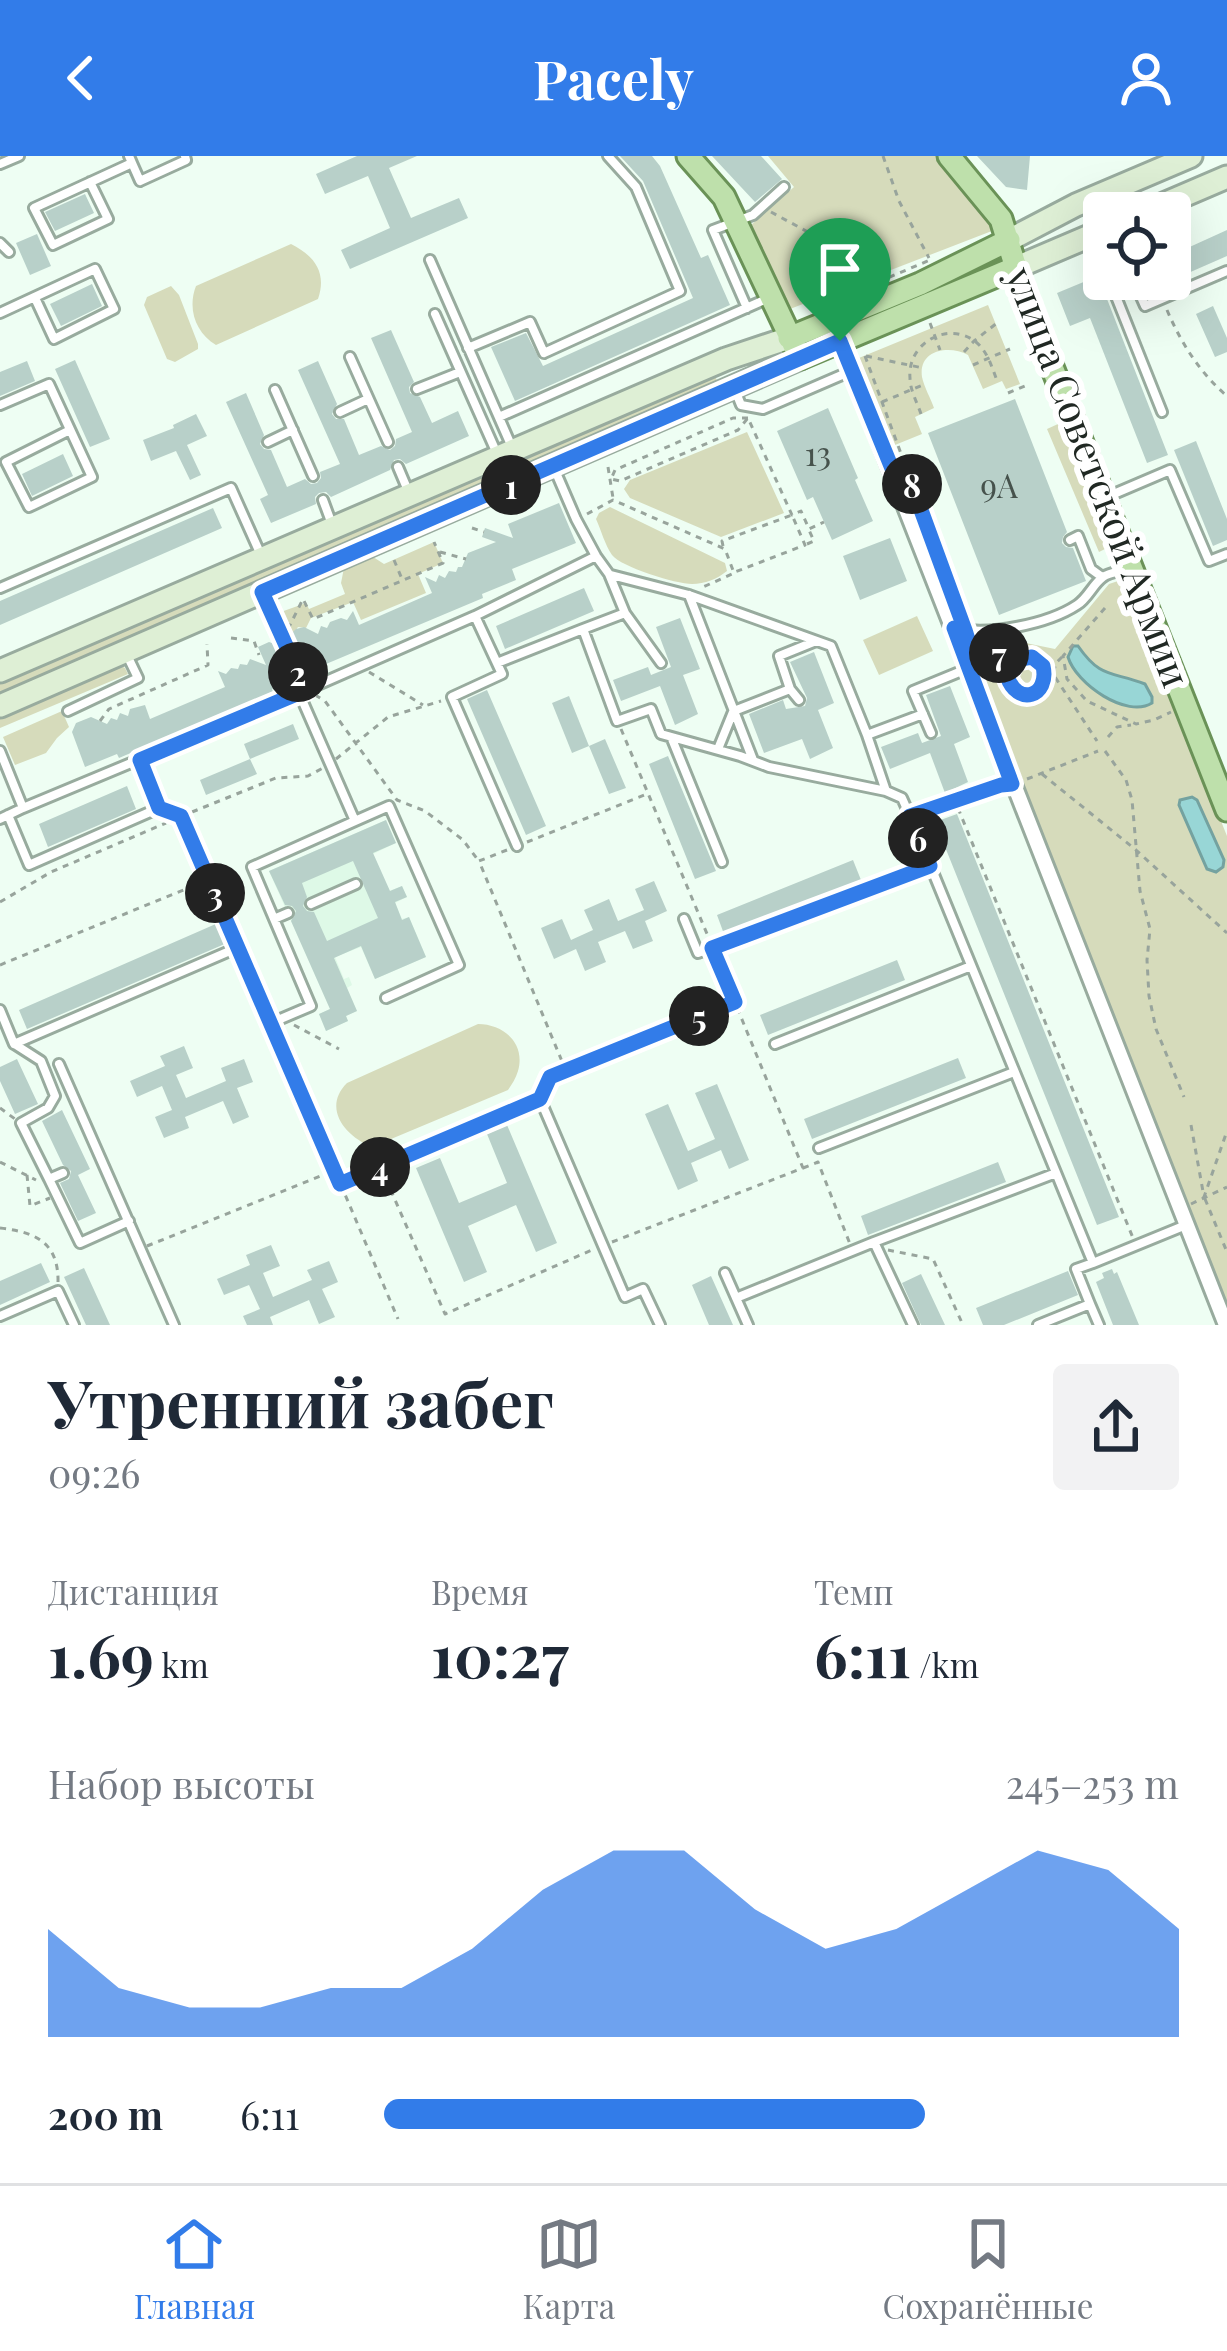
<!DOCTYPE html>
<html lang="ru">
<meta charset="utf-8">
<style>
body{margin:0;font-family:"Playfair Display",serif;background:#f2f2f3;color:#1f2937;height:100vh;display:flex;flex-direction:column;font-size:45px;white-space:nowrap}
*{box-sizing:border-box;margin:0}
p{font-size:39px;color:#747a83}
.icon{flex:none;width:66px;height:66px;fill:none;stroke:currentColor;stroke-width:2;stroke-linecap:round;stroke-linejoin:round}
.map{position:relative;height:1169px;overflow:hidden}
.panel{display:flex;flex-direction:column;background:#fff;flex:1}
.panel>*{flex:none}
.fabs{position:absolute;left:1083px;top:36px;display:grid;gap:24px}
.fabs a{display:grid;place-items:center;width:108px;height:108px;border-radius:12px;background:#fff;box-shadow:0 12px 48px #0002;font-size:60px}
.pin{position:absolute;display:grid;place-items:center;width:102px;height:102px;color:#fff;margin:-123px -51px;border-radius:50% 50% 50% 0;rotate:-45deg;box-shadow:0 0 12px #0007}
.pin .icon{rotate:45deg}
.km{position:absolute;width:60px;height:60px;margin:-30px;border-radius:50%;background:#222;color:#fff;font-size:33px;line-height:60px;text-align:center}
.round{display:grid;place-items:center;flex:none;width:126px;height:126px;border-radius:12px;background:#f2f2f3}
.overview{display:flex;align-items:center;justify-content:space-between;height:204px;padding:0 48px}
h1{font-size:66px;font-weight:700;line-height:90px}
.stats{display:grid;grid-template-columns:repeat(3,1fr);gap:18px;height:204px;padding:12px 48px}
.stats div{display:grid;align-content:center}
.stats b{font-size:60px;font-weight:700}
.stats small{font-size:33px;font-weight:400}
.stats p{font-size:33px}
.chart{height:336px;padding:24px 48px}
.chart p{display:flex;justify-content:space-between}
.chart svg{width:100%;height:216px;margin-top:12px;fill:#327ce9;opacity:.7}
ul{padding:0 48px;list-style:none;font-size:39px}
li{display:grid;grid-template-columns:192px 144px 1fr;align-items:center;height:90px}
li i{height:30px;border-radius:15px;background:#327ce9}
header{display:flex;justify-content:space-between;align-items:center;height:156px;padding:0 48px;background:#327ce9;color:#fff;font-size:54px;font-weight:700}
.tab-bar{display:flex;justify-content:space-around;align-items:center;height:168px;border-top:3px solid #e0e1e3;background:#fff;font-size:33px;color:#747a83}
.tab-bar a{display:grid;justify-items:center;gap:6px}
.tab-bar .selected{color:#327ce9}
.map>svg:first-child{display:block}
.built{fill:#def9e7}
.green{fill:#d6dbbb}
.water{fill:#98d6d6;stroke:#74a2a0;stroke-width:3}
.building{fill:#b8d0c9;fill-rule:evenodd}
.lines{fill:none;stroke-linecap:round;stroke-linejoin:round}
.lane-casing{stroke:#98ab9e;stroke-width:14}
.street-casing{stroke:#98ab9e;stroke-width:20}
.secondary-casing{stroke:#98ab9e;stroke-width:27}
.primary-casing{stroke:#6a9257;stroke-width:27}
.path{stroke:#98a49c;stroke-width:3;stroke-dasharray:6 6;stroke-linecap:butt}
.lane{stroke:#fff;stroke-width:8}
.street{stroke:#fff;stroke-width:14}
.secondary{stroke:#deefd5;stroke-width:21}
.primary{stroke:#bee0ab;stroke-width:21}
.route-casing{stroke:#fff;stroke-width:24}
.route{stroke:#327ce9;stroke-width:15}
.labels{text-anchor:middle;stroke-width:12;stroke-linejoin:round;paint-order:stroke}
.number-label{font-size:33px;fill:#46524c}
.street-label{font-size:39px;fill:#202823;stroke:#fff}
</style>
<header><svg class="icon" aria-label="back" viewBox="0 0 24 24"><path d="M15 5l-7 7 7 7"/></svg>Pacely<svg class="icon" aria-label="person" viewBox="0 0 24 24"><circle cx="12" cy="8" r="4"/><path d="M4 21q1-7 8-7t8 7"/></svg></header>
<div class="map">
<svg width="1227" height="1169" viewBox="0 0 1227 1169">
<rect width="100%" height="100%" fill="#eefef3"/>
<path class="built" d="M386,664l10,23 -23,11 16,37 13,-5 5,11 -12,6 7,16 7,-2 17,40 -51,22 -14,-32 -26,10 9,22 5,-2 3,8 -5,3 10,23 -11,5 2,5 -22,10 -7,-17 11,-5 -61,-138z"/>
<path class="green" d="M768,0h171l56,65 2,8 -207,80 -39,-84 43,-38z
M291,88c24,12 36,29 27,55l-102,46c-20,-12 -29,-36 -20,-59z
M171,130l8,9 19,49v5l-23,13 -8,-3 -23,-54 3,-8z
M988,149l32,79 -14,5 -4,-8 -19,8 -15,-34c-18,-10 -50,-6 -46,22 2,10 9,22 12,31l-19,9 7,17 -32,13 -36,-87z
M715,219l4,12 -719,311v-17z
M1058,268l5,4 44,111v9l-8,4 -52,-123z
M747,276l37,81 -63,24 -91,-39 -6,-9 6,-9z
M610,351l115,56 2,8c-10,8 -22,13 -35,13 -16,0 -71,-17 -80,-29 -7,-10 -11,-25 -16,-36l3,-6z
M434,386l9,21 -25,11 8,19 -65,27 -8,-18 -42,16 -5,10 -8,-1 -6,9h-7l-9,-18 2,-5 28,-10 3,6 36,-15 -4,-11 4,-20 22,-10 17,11z
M1118,425l8,4 101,251v466l-259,-653 7,-10 11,-4 69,14 54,-65z
M917,460l16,35 -54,24 -16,-35z
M118,508l7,4 3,6 -128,54v-13z
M62,555l7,16 -12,11 -11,15 -31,12 -12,-28z
M478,868c25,0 48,19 40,47 -2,7 -6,13 -10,19l-136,57c-27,-11 -50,-39 -25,-64z"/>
<path class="water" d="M1073,490h5c23,33 33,25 67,38l7,13v6c-25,16 -76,-19 -84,-46z
M1192,641l5,3 27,60 -1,7 -7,5 -9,-3 -28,-64 1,-5z"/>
<path class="building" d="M357,0h60l-28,12 22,50 48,-20 9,20 -118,51 -9,-19 49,-22 -22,-52 -43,18 -9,-20z
M620,0h32l8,10 41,92 7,-3 22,50 -215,96 -24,-54 35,-14 17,33 150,-68 -50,-117z
M712,0h49l21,23 -27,23z
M977,0h53l-3,34 -21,-3z
M85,38l9,19 -39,18 -10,-19z
M1170,63l13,31 44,-20v26l-57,25z
M37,78l14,32 -21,9 -14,-32z
M1098,120l70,179 -21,8 -57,-145 -20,8 -13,-33z
M92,128l10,22 -41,20 -11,-22z
M1213,150l14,32v14l-12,5 -19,-43z
M391,174l23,52 -5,5 1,6 10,4 12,26 26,-12 11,25 -63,28 -6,-5 -6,1 -4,10 -59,27 -5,-5 -7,1 -4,4 1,7 -45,19 -11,-24 8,-4 -42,-93 20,-9 18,42 -4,9 4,5 7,1 16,37 18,-8 6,5 6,-1 4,-5 -1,-6 20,-8 -42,-94 20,-9 19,43 -5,10 4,5h8l15,36 22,-9 9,4 5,-4 1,-7 16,-7 -41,-94z
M75,204l35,79 -20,8 -35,-78z
M27,205l8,20 -35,15v-24z
M1015,243l52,133 -4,5 -1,6 4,4 7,1 13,33 -87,34 -71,-182z
M828,252l30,70 -3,2 18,41 -41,19 -19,-43 -6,3 -30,-69z
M196,258l11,22 -20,9 14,30 -11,5 -14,-29 -25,10 -8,-21 31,-12 -1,-3z
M1196,285l31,78v21l-14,6 -39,-96z
M63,298l10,22 -41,20 -10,-22z
M559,347l17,40 -64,26 4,11 -34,14 1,4 -176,74 -13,-30 -2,-9 4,-4 8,-2 14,7 3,-8 6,2 3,-6 11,-4 6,2 6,-9 6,14 73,-32 -7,-16 11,5 3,-7 6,3 4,-7 7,1 2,-5h4l6,-14 28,-11 -14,-5 3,-9 28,10 -5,-14z
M213,352l9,20 -222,97v-24z
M890,382l17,43 -47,19 -17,-44z
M584,432l10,23 -89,38 -9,-23z
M680,462l20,51 -17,6 15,39 -23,11 -15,-39 -39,15 -8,-21 35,-13 3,8 20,-8 -15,-40z
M269,486l6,2 17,37 -20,8 1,3 -154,66 -2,-4 -32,13 -13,-35 4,-9 15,-6 16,7 4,-6 6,2 3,-7 8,3 2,-7 15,-4 5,14 75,-32 -7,-16 8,3 5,-6 7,1 2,-5 7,1 3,-6 16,6 -8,-18z
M814,496l20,51 -16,7 15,38 -23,11 -8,-20 -38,14 -15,-39 34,-14 3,9 19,-3 2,-8 -17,-36z
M950,530l20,51 -16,7 14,38 -23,11 -15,-40 -40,16 -9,-22 37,-14 4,10 19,-7 -15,-41z
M487,534l59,136 -20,9 -59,-136z
M569,540l20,50 -17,7 -20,-50z
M293,568l6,15 -49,20 -6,-15z
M605,583l21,49 -17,6 -20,-48z
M668,600l48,115 -21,8 -46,-115z
M250,603l7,15 -51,21 -6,-15z
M127,630l9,23 -88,38 -9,-23z
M957,658l162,403 -22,8 -162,-403z
M386,664l10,23 -23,10 17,38 12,-5 5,11 -12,5 7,18 7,-3 17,40 -51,22 -14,-33 -27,12 23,53 -11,5 2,5 -22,10 -7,-17 11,-5 -39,-88 5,-10 -4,-5 -7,-1 -16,-34zM353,705l25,57 -51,23 -13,-29 -7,-1 -4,-5 4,-9 -5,-14z
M853,704l8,20 -137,54 -7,-19z
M654,725l13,30 -22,10 8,20 -20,8 -8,-18 -27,11 8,20 -21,9 -9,-22 -22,10 -13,-31 21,-9 9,21 22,-10 -9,-20 25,-11 9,22 26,-11 -9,-21z
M218,767l9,20 -200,86 -8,-19z
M897,804l8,20 -137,55 -8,-20z
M184,890l9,22 -17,7 10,23 40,-17 -5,-13 23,-9 9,23 -16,6 12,29 -16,7 -10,-23 -38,16 4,11 -25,10 -9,-21 17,-7 -10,-24 -25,11 -7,-16 35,-15 -5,-10z
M958,902l8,20 -154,61 -8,-20z
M17,903l21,45 -23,10 -15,-33v-14z
M717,928l32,76 -20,9 -8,-19 -30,13 7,18 -20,9 -33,-76 23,-10 20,47 27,-12 -20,-46z
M62,954l28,59 -12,6 18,38 -18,8 -18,-38 9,-4 2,-8 -8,-6 -21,-44z
M507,969l50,118 -21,9 -20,-47 -48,21 19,46 -23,10 -48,-114 24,-10 19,45 48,-20 -20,-49z
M998,1006l8,20 -138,53 -7,-19z
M271,1089l9,21 -17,7 10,24 39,-17 -5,-10 22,-9 9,21 -16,7 13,28 -16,7 -10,-24 -39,17 3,8h-26l-4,-9 17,-7 -11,-24 -25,10 -7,-16 33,-14 -4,-10z
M41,1107l9,19 -50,23v-24z
M84,1112l26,57h-24l-22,-48z
M1112,1113l2,5 3,-2 22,53h-26l-17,-43 8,-4 -2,-5z
M1068,1115l10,24 -74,30h-21l-7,-17z
M921,1118l24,51h-24l-19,-42z
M711,1120l22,49h-24l-17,-40z"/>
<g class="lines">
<g class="lane-casing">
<path id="lane" d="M132,7l8,18 46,-21 -1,-4
M0,8l19,-8
M90,26l18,37 -55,26 -19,-37 98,-45 -3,-7
M1093,80l11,30
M0,87l9,9
M430,104l81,185
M1109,123l53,133
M1133,123l12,27 82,-35
M747,152l-34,-78 40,-15 31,-28
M0,157l95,-44 19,40 -60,30 -19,-41
M435,158l63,142
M468,192l62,-26 14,31 136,-62 -44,-104 -28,-31
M350,201l38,85
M417,233l43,-17
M275,234l38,86
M735,234l6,15 22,4 88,-38
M0,249l49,-21 43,93 -63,30 -23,-45 64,-32
M340,256l28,-13
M499,261l270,-119
M268,286l25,-12
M398,311l11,26
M554,312l22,51 20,37 13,18 16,39 -42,16 34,92 34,-12 10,25 79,22 29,11 117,24 16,7 8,18
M893,315l13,-2 4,-4
M1109,340l61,-26 39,91 18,-7
M323,344l10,27
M1070,384l8,-4 13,33 11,8
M611,419l78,20 142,51 36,89 56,-21
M0,432l231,-100 29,65
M689,439l45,116 56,-22 9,11
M625,457l36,50
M475,460l121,-60
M955,472c34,8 93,-4 122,-23 11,-7 16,-21 26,-28 6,-5 20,-6 28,-9
M497,507l86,-34
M790,533l-11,-33 37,-15
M68,555l70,-33 -12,-25
M734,555l19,49
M931,577l-18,-42 56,-23
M867,579l19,56
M672,583l50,123
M718,593l15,-37
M0,595l23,57 -23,11
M1012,628l-11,1 -91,31 183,447 93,-38
M23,652l283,-118 -43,-96
M8,659l21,50 130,-57 -19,-48
M355,665l34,-15 70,159 -73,33
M311,748l45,-20
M274,763l14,-6
M684,763l14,34 232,-87
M239,791l32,76 40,-17 -59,-139 103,-46 -52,-119 3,-12 169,-74 27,58 -50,23 65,149
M0,854l14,34 225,-97 -58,-131 -22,-8
M775,888l196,-78
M16,889l25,16 14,35 -7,12 -27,15 28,56
M59,908l115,261
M540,943l85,198 18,-8 17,36
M819,992l195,-76
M63,1017l-14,6 31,64 49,-22
M725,1117l23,52
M736,1142l138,-56
M1090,1148l-14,-35 17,-6
M0,1160l58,-25 16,34
M913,1169l-39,-83 182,-69
M1038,1169l52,-21 9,21"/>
</g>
<g class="street-casing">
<path id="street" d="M840,185l386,984"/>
</g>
<g class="secondary-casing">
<path id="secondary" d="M1143,57l84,-36
M1009,84l67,-35 115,-49
M1017,111l87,-37
M0,515l726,-312 63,-21
M0,550l800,-348"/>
</g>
<g class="primary-casing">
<path id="primary" d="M688,0l36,41 76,161 217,-91
M949,0l52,63 25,82 201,509
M789,182l131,-54 89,-44"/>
</g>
<path class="path" d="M883,0l16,45 30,57
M771,56l118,64
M878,126l52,-22
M1167,154c14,33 33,63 60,86
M930,167l10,27
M964,196l10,-11 23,-18
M865,200l38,103
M866,200l57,12
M973,209l37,-16
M1008,237l17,-7
M882,246l43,-18
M921,258c-4,-12 -11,-24 -11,-36 -3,-35 38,-58 66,-36 12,10 16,26 22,41
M748,262h-15l-118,52 -4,9 9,2 118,-51 10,-12 44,97 9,-4 8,18 15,-7
M608,311l5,31
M910,324l9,24
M587,358l26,-14 112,49 9,24 -33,15
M472,372l12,4
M807,388l7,-3 -5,-11
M723,390l-1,-5 70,-26 13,30 -70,27
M440,396l26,7
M394,404l8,19
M1105,452l-42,48 4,23 20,22 49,23 18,-4 17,-8
M288,473l15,-30 10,20 130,-56 -9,-21
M231,482l23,3 5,14
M972,493l18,-1 25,12
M1008 520a19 19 0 1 1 38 0a19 19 0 1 1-38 0Z
M1062,501l-6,6 -3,11 44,67
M369,516l54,33
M315,539l10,6 72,99 28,11 38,29 15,20
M100,565l9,-12 99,-44 -1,-21
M621,573l89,212
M1108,581l9,-10 14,-2
M1105,595l21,29 6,20 8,91 10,38 -3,31 2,36 7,33 28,68
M336,603l52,-42 53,-16
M1042,618l94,76 91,83
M1027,623l71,-28
M958,652l175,430
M192,656l84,-34 32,-2 15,-8
M527,686l120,-48
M507,694l-28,11 87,210
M0,746l51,-30 115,-49
M0,809l198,-81
M294,869l45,24
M275,874l123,289
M543,937l7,-16 185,-75 -19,-46
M0,952l15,11
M1191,969l13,72 23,-66
M0,1006l36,18
M381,1012l64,146 147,-64
M803,1012l15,-6 32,82
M27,1019l3,31 20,-8
M340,1028l192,-81
M1205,1043l22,53
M1191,1048l36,-17
M0,1072c35,4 59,14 58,55
M612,1086l191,-74 -67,-163
M147,1090l186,-75
M888,1094l45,9 30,66"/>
<use href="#lane" class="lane"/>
<use href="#street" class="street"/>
<use href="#secondary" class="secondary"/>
<use href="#primary" class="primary"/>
</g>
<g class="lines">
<g class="route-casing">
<path id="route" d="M840,185l-578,251 44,98 -166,70 19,48 22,8 159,368 200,-85 10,-22 185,-75 -23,-54 218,-82 -20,-50 91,-31 11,-1 -58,-156 11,2 6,19 19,-1 25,12 -8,16c10,31 43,21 36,-10l-11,-9 -17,3 -25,-12 -19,1 -6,-19 -59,-161 -13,2 -53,-130"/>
</g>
<use href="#route" class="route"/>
</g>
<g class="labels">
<g class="number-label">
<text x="818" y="310">13</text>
<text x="999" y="342">9А</text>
</g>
<g class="street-label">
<text transform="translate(1098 321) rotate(69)" y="14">улица Советской Армии</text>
</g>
</g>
</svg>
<div class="fabs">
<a><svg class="icon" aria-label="locate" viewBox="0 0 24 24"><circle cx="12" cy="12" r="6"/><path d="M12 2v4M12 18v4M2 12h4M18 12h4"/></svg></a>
</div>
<div class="pin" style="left:840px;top:185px;background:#1e9e55"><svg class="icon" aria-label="arrive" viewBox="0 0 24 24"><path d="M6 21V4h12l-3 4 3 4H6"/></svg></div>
<b class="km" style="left:511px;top:329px">1</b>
<b class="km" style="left:298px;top:516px">2</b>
<b class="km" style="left:215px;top:737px">3</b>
<b class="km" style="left:380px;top:1011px">4</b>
<b class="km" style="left:699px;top:860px">5</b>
<b class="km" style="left:918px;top:682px">6</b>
<b class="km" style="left:999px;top:497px">7</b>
<b class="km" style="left:912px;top:328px">8</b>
</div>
<section class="panel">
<div class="overview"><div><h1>Утренний забег</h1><p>09:26</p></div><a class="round"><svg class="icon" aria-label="share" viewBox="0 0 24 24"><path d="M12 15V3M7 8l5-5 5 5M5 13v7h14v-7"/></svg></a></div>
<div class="stats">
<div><p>Дистанция</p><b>1.69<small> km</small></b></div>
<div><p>Время</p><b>10:27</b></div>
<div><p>Темп</p><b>6:11<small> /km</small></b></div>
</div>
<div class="chart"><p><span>Набор высоты</span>245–253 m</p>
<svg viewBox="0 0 160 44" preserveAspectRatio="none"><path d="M0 44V22L10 34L20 38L30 38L40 34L50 34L60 26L70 14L80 6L90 6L100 18L110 26L120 22L130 14L140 6L150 10L160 22V44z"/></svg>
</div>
<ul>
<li><b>200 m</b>6:11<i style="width:68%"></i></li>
</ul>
</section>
<nav class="tab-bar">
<a class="selected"><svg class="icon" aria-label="home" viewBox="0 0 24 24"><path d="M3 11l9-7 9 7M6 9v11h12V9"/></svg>Главная</a>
<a><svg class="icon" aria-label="map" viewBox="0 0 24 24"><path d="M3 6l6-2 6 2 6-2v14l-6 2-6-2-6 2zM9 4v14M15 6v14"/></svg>Карта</a>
<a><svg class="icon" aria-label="saved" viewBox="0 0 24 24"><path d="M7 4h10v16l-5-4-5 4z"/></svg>Сохранённые</a>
</nav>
